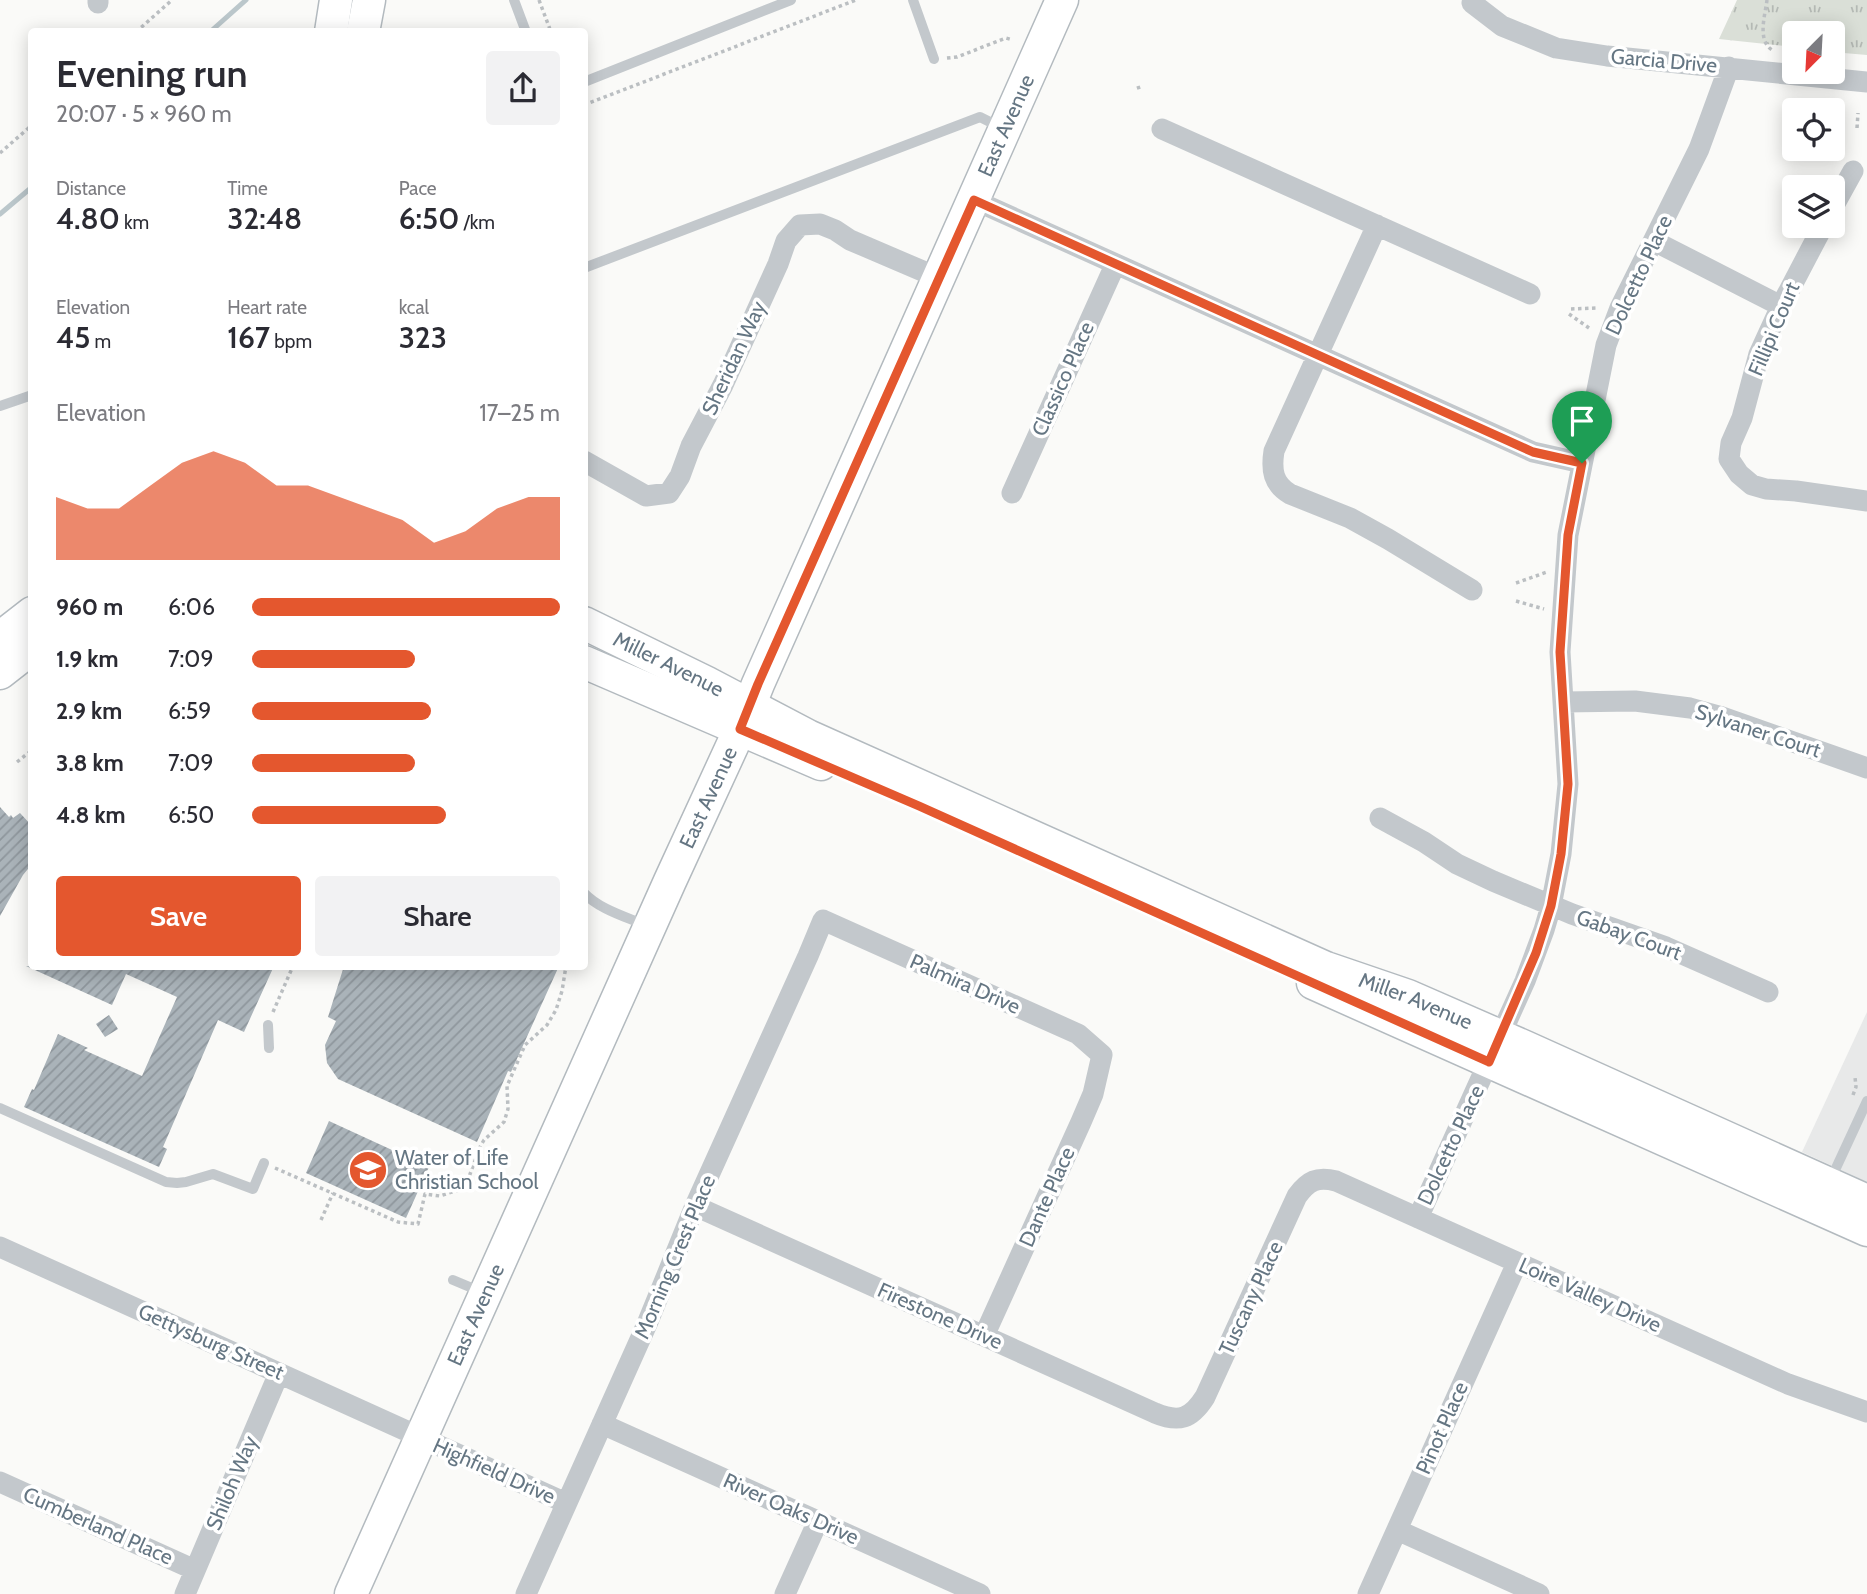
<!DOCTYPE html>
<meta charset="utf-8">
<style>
body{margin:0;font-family:Cabin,sans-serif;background:#f2f2f3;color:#2b2b33;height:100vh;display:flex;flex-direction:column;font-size:26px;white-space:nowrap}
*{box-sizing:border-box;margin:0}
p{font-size:23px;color:#7c7c81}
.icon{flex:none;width:38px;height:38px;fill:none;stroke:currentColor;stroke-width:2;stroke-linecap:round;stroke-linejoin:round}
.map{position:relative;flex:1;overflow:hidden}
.details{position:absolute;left:28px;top:28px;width:560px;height:942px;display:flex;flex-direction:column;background:#fff;border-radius:7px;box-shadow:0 4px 18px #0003}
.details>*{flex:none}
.needle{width:46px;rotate:204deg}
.fabs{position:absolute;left:1782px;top:21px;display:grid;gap:14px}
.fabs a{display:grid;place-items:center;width:63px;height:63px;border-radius:7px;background:#fff;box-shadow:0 4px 18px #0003;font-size:35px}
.pin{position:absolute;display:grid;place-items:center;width:60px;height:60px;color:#fff;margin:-72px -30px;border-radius:50% 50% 50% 0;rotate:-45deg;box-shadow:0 0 7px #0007}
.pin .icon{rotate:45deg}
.round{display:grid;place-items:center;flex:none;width:74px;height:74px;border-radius:7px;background:#f2f2f3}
.summary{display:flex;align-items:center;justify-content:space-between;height:119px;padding:0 28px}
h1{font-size:38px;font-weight:600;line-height:52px}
.metrics{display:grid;grid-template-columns:repeat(3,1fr);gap:10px;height:119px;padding:7px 28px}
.metrics div{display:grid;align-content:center}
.metrics b{font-size:30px;font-weight:600}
.metrics small{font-size:19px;font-weight:400}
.metrics p{font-size:19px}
.chart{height:196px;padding:14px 28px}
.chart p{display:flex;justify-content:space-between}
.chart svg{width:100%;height:126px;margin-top:7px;fill:#e4572e;opacity:.7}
.button{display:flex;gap:14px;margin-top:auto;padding:14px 28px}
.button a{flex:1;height:80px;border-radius:7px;background:#e4572e;color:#fff;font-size:28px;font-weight:600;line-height:80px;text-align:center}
.button a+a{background:#f2f2f3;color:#2b2b33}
ul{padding:0 28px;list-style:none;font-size:23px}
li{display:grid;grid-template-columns:112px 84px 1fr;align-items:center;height:52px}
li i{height:18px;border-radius:9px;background:#e4572e}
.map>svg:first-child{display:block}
.built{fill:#e8e9e9}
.park{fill:url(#park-tufts)}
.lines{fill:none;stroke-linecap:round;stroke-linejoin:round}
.stream{stroke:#bbc7cb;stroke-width:5}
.building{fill:url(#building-hatch)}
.secondary-casing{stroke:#b3babf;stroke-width:35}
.path{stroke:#bbbfc2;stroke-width:3.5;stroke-dasharray:3.5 3.5;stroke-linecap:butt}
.lane{stroke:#c3c8cc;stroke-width:10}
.street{stroke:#c3c8cc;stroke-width:21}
.secondary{stroke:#fff;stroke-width:32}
.route-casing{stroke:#fff;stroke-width:14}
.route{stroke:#e4572e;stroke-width:9}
.labels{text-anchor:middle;stroke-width:7;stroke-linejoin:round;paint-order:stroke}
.street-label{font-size:21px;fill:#657683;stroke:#fff}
.poi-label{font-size:21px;fill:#657683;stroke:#fff;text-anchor:start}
</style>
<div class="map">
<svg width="1867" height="1594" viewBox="0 0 1867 1594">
<defs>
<pattern id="park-tufts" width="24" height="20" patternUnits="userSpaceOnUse" patternTransform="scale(1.75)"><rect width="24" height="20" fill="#dadfd7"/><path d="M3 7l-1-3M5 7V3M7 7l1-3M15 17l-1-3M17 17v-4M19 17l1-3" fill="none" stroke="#b4b9b4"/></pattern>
<pattern id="building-hatch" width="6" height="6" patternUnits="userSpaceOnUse" patternTransform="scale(1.75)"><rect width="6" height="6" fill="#aab3b9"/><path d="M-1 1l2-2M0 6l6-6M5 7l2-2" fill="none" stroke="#8e969c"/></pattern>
</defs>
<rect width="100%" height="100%" fill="#fafaf8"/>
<path class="built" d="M1867,1012v170l-65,-30z"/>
<path class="park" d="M1737,0h130v55l-35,-3v-19h-38v14l-75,-8z"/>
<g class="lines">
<path class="stream" d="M210,32l36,-32
M0,214l32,-27"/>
</g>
<path class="building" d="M0,807l9,10 2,-2 2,3 7,-5 12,13v38l-9,11 -23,41z
M26,966h248l-30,66 -26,-12 -55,127 4,2 -8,18 -135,-60 8,-18 2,1 24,-56 30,14 -4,2 58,26 35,-79 -51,-23 -14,31z
M344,966h215l-48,106 -3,-1 -31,71 -139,-63 -11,-16 -2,-18 11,-24 -8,-4z
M109,1015l9,14 -13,8 -9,-13z
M329,1121l100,46 -23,51 -100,-45z"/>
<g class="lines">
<g class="secondary-casing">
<g id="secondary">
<path d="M331,32l5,-32"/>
<path d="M363,32l6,-32"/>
<path id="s1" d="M584,623l123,60 101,53 518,232 82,28 117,51 342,154"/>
<path d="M0,638l32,-25"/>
<path d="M584,662l237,102"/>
<path d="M0,673l32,-25"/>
<path d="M1313,983l554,247"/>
<path id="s2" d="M351,1594l319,-713 70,-152 18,-45 304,-684"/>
</g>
</g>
<path class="path" d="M539,0l12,32
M1767,0c-2,16 -10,40 5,50
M136,32l36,-32
M947,58l10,-1 49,-19 7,2
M1138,86l2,6
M584,105l272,-105
M1857,128l1,-15
M0,153l32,-28
M1571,309l26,-1
M1569,314l20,14
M1516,583l31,-11
M1516,601l28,8
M17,762l15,-12
M273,1012l20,-46
M1853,1095l3,-8 -1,-10
M275,1168l123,54 20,2 7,-30 15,2 18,-6 11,-13 11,-30 4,-7 20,-18 4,-13 -1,-23 18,-41 22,-20 9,-15 6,-19 4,-25
M321,1220l12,-27"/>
<path class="lane" d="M514,0l12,32
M913,0l21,59
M584,82l207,-82
M584,268l396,-151 22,11
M0,406l32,-11
M584,893c16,17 43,24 63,33
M268,1025l1,23
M0,1108l166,74 11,1 9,-1 27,-8 40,15 11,-26
M1830,1181l37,-80
M453,1280l31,13"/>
<path class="street" d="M98,3v-3
M1472,3l30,23 54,22 51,8 260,26
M1162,129l368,165
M974,200l559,252 49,11
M1832,209l21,-38
M1377,225l-103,226c-3,19 -1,33 16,43l60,24 38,21 84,51
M1823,226l-42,80 -22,48 -17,64 -11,25 -2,16 10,15 13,11 14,4 30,2 71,10
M1654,241l127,65
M584,461l62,35 23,-3 11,-17 11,-30 32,-61 55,-121 8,-23 14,-16 20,-1 15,6 15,10 89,38
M1012,493l103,-228
M1563,702l72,-1 55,7 29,8 148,52
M1380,818l44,24 33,22 36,17 79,33 94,33 102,45
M695,1206l460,207c24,10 36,6 50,-16l92,-201c11,-15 20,-20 39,-15l452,203 79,28
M1418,1218l107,-237 19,-51 7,-24 10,-52 7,-70 -8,-132 8,-117 38,-190 14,-37 79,-159 30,-82
M0,1247l566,256
M602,1424l378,170
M0,1482l195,88
M1397,1530l142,64
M185,1594l94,-221
M526,1594l121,-270 48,-118 113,-250 15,-36 255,114 24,21 -9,39 -12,28 -97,214
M785,1594l33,-73
M1368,1594l149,-331"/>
<use href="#secondary" class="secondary"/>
</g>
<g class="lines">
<g class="route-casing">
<path id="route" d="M974,200l559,252 49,11 -14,72 -8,117 8,132 -7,70 -10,52 -15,47 -47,109 -570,-256 -179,-77 18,-45z"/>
</g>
<use href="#route" class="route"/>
</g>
<defs>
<g id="school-disc" transform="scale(2.0125)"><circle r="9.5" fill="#e4572e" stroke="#fff"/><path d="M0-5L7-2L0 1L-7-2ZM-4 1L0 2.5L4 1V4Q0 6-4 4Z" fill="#fff"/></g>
</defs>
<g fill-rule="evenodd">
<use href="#school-disc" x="368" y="1170"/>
</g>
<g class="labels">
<g class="street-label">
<text transform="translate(1664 61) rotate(5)" y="7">Garcia Drive</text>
<text dy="7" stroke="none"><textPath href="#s2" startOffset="1608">East Avenue</textPath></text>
<text transform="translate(1639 275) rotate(-65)" y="7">Dolcetto Place</text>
<text transform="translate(1774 329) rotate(-67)" y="7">Fillipi Court</text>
<text transform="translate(734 358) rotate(-65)" y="7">Sheridan Way</text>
<text transform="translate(1063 379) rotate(-66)" y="7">Classico Place</text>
<text dy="7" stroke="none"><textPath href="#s1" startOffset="94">Miller Avenue</textPath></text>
<text transform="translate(1758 731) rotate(18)" y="7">Sylvaner Court</text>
<text dy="7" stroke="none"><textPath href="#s2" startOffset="873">East Avenue</textPath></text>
<text transform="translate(1629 935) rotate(20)" y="7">Gabay Court</text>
<text transform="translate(965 984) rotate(24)" y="7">Palmira Drive</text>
<text dy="7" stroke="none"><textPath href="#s1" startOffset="914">Miller Avenue</textPath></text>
<text transform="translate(1451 1145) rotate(-65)" y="7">Dolcetto Place</text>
<text transform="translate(1047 1197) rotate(-66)" y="7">Dante Place</text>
<text transform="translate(675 1257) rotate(-67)" y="7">Morning Crest Place</text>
<text transform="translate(1590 1295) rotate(24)" y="7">Loire Valley Drive</text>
<text transform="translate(1251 1298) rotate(-65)" y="7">Tuscany Place</text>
<text dy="7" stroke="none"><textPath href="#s2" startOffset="306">East Avenue</textPath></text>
<text transform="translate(940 1316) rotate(24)" y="7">Firestone Drive</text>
<text transform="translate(211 1342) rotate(24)" y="7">Gettysburg Street</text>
<text transform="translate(1442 1428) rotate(-66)" y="7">Pinot Place</text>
<text transform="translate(494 1471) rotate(24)" y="7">Highfield Drive</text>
<text transform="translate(232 1483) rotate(-67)" y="7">Shiloh Way</text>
<text transform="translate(791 1509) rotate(24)" y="7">River Oaks Drive</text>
<text transform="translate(98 1526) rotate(24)" y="7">Cumberland Place</text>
</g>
<g class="poi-label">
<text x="395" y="1165">Water of Life<tspan x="395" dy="24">Christian School</tspan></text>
</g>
</g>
</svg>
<div class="fabs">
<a><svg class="needle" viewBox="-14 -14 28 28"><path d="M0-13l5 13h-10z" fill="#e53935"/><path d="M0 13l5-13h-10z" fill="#7c7c81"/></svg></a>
<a><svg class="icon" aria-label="locate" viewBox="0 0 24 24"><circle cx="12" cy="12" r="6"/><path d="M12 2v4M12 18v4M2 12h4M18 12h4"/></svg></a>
<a><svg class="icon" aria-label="layers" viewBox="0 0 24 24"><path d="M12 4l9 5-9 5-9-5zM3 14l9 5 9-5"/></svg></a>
</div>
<div class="pin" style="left:1582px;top:463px;background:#1e9e55"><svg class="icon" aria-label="arrive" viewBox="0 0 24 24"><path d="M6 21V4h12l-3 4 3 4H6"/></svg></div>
<section class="details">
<div class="summary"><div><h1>Evening run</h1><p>20:07 · 5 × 960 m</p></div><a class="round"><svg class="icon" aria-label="share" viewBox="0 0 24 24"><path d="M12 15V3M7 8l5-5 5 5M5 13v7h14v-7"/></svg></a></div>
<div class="metrics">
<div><p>Distance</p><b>4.80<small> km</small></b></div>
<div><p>Time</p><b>32:48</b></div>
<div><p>Pace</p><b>6:50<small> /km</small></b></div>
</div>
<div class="metrics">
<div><p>Elevation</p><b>45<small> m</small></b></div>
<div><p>Heart rate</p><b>167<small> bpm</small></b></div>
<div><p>kcal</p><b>323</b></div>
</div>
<div class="chart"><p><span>Elevation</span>17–25 m</p>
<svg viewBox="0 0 160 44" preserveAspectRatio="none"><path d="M0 44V22L10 26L20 26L30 18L40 10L50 6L60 10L70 18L80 18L90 22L100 26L110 30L120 38L130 34L140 26L150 22L160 22V44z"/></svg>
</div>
<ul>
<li><b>960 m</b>6:06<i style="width:100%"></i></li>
<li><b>1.9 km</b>7:09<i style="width:53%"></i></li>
<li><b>2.9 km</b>6:59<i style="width:58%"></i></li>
<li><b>3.8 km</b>7:09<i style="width:53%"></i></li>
<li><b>4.8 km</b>6:50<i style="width:63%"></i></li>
</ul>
<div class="button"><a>Save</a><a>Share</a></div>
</section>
</div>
